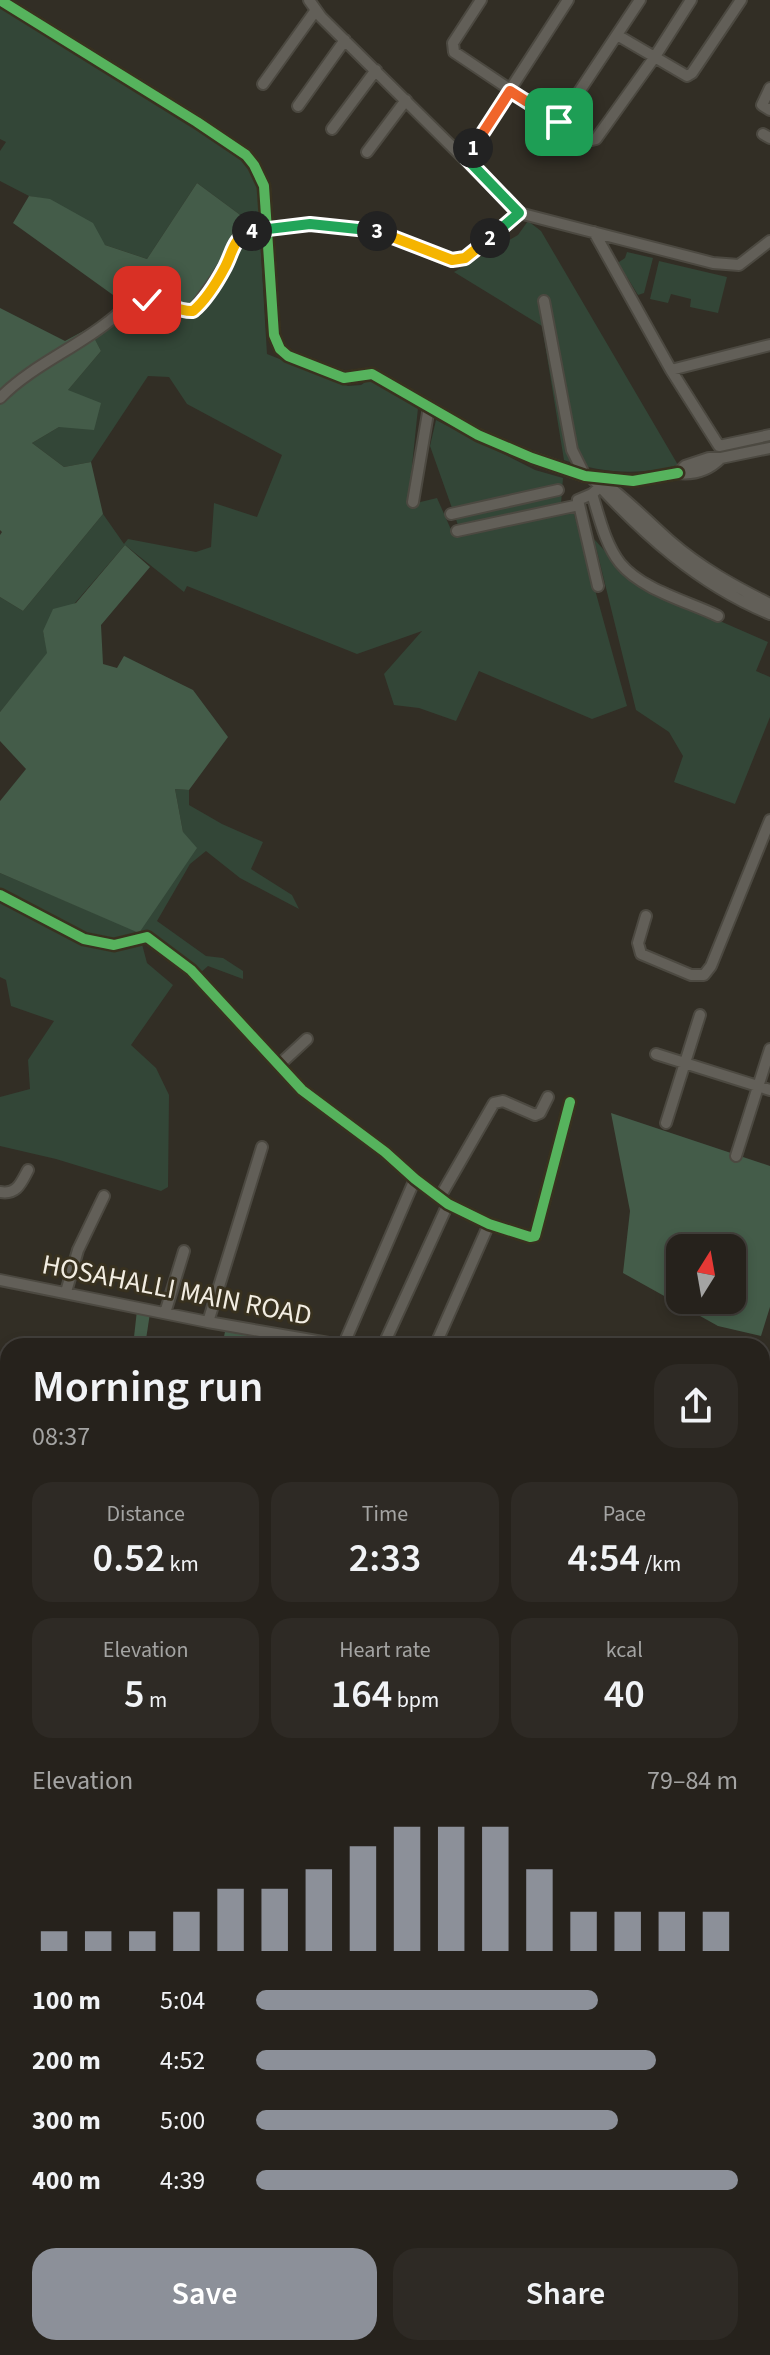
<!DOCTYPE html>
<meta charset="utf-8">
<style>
body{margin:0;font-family:"Source Sans 3",sans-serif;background:#2e2a25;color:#f1f3f6;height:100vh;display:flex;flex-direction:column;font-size:30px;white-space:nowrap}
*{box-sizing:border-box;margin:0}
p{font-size:26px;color:#a4a4a3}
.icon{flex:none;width:44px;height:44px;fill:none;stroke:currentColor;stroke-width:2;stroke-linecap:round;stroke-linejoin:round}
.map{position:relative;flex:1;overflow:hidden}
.details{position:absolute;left:0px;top:1338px;width:770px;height:1018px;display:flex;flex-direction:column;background:#26221c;border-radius:24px 24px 0 0;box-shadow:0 4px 12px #0003,0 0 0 2px #423f3b}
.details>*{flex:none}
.needle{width:52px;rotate:11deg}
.fabs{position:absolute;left:666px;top:1234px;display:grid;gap:16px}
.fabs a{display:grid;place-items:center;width:80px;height:80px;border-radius:16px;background:#26221c;box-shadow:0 4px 12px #0003,0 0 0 2px #423f3b;font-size:40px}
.pin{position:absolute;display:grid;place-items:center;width:68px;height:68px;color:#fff;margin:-34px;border-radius:16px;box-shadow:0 4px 12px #0006}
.km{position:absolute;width:40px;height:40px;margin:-20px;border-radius:50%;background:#222;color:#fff;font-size:22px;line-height:40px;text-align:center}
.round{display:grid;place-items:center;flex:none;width:84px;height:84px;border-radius:24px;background:#2e2a25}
.overview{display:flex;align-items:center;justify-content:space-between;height:136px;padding:0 32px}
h1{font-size:44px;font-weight:600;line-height:60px}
.metrics{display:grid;grid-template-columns:repeat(3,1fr);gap:12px;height:136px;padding:8px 32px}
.metrics div{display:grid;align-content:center;border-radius:20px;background:#2e2a25;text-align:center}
.metrics b{font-size:40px;font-weight:600}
.metrics small{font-size:22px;font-weight:400}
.metrics p{font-size:22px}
.chart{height:224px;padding:16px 32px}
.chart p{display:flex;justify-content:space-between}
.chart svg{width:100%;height:144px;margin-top:8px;stroke:#8c9099;stroke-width:6}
.cta{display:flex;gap:16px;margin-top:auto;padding:16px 32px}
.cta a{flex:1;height:92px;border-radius:24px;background:#8c9099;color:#fff;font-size:32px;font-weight:600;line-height:92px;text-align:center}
.cta a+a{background:#2e2a25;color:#f1f3f6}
ul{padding:0 32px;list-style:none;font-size:26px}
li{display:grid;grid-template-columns:128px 96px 1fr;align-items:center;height:60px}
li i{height:20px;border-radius:10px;background:#8c9099}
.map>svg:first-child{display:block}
.green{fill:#334637}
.forest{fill:#445c49;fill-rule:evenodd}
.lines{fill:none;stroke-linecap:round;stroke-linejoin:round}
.minor-casing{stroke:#4c4941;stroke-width:14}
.minor{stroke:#625f58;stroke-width:10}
.cycleway-casing{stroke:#38311f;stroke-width:15}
.cycleway{stroke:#56b35d;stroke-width:10}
.split-1-casing{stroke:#fff;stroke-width:16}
.split-2-casing{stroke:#fff;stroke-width:16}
.split-3-casing{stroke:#fff;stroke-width:16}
.split-4-casing{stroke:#fff;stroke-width:16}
.split-5-casing{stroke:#fff;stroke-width:16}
.split-1{stroke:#f0652b;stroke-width:10}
.split-2{stroke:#22a559;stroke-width:10}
.split-3{stroke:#f5b400;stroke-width:10}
.split-4{stroke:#22a559;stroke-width:10}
.split-5{stroke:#f5b400;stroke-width:10}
.labels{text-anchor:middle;stroke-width:6;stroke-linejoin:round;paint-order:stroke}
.street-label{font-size:28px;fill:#f2ede2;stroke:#38311f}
</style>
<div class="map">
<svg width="770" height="2355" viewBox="0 0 770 2355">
<rect width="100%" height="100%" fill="#322e25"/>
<path class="green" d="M0,6l40,22 202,127c20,21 21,44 20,71l-11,1 -12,5 8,-12 -50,-37 -50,76 -42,-14 -55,-45 -21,-4 -29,-15v-30l6,-9 -6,-3z
M528,221l13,10 137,234c-37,11 -78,8 -114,-5l-22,-134 -88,-54 64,-37z
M260,238l7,116 81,32 13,-1 9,-6 48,29 -10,97 29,-7 16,36 120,-24 54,196 -35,13 -113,-48 -23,50 -37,-13 -25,-3 -10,-31 38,-43 -65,23 -170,-68 -3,6 -59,-47 -50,58 -32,28 5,22 -48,59v-115l23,14 80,-97 21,30 4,-5 68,13 15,-5 3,-44 43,14 25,-62 -95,-51 -18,-27 -21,-1 -57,86 -27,5 -32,-24 27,-16 8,-36 34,-40 -7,-13 38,-27 27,-2 41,7 47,-77z
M627,252l26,6 -9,35 -6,2 -11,-18 -4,1 -7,-14 9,-6z
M659,261l68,16 -9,36 -28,-6 1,-8 -20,-5 -3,9 -18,-4z
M436,420l99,50 28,8 -2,26 -103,21 -28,-79z
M594,539l41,45 133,58 -12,29 14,6v40l-35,87 -61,-22 9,-26 -14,-24 -33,-22z
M175,789l14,1v15l33,19 41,18 -12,27 41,26 7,14 -59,-31 -34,-27 -16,13 -33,57 49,35 17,2 20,13v8l-35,-13 -9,8 -49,-38 -11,-3 8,30 26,22 -42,60 25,23 13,27 -1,92 -7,4 -105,-32 -56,-13v-49l30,-8 -2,-29 26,-39 -43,-15 -5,-26 -6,-3v-104l139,59 44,-100z
M224,2348h212l23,7h-236z"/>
<path class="forest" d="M197,183l50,37 -20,28 -35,58 -39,-12 -33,6 -107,-77 16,-27 21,3 43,24 12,22 42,14z
M0,308l65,33 24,-13 12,23 -33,39 33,13 -7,27 -35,-3 -27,16 32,24 27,-5 12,52 -80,97 -23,-14v-62l2,-3 -2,-2z
M125,545l25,22 -49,58 2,39 14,4 7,-12 69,34 35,47 -39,53 -14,-1 8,43 14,16 -58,85 -139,-60v-72l26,-32 -26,-28v-29l47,-59 -4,-22 10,-22 23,-6z
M611,1113l159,53v141l-9,29 -43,-10 -95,-53 7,-62zM680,1248h52v52h-52z
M137,1310l13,3 -5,33h-12z
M226,1327l77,16 -1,3h-80z"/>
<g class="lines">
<g class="minor-casing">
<path id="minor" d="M0,0l197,122 49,33 8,10 10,21 10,149 6,14 8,7 56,22 28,-4 106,61 54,23 53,18 48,5 45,-8
M309,0l12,17 198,196 194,50 26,2 31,-24
M481,0l-28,43 1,9 133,89 9,-2 58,-81 37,-58
M617,35l70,41 5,-3 49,-73
M263,84l53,-74
M770,88l-8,17 8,5
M298,106l47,-66
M559,122l81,-122
M332,129l44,-59
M763,134l7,4
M367,152l39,-52
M466,158l102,-158
M594,232l77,138 48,76 51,-11
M544,301l28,149 13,26
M671,370l99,-25
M0,398c30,-31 74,-49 108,-76 10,-7 18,-18 31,-21 20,-5 34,11 54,10l32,-45 9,-22 13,-11 63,-9 69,7 67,28 13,2 16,-9 44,-39
M709,458h12c-12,12 -26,17 -43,15l7,-7z
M721,458l49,-10
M592,478c51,56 107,107 178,136
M600,480c26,18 47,41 70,61 31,27 64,45 100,63
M600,487l-8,7c7,22 13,50 28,69 22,27 67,38 98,53
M592,494l-14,6 20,86
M413,502l16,-95
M451,514l107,-24
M457,531l122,-26
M0,895l84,44 30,6 33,-8 44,33 111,120 83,62 30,27 33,25 41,20 41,13 5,-1 35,-134
M646,916l-8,27 3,11 50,21h13l7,-9 59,-146
M656,1054l114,36
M280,1064l27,-25
M666,1123l34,-108
M736,1156l34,-107
M0,1192c17,3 21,-9 28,-22
M440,1197l54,-94 9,-2 32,14 5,-2 8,-16
M0,1280l208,42 138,24
M66,1292l12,-42 26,-54
M165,1313l19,-62
M208,1322l54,-175
M343,1346l72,-167
M383,1346l65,-142
M435,1346l54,-122
M762,1455l8,2
M762,1554l8,-2
M0,1870l8,3
M762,2145l8,-18
M0,2198l8,-12
M762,2198l8,3
M667,2355l3,-7"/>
</g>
<use href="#minor" class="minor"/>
<g class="cycleway-casing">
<path id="cycleway" d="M0,0l197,122 49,33 8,10 10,21 10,149 6,14 8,7 56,22 28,-4 106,61 54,23 53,18 48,5 45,-8
M0,895l84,44 30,6 33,-8 44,33 111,120 83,62 30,27 33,25 41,20 41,13 5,-1 35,-134"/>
</g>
<use href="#cycleway" class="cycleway"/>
</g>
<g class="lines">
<g class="split-1-casing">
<path id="split-1" d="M473,148l37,-57 49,31"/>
</g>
<g class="split-2-casing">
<path id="split-2" d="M473,148l-7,10 53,55 -29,25"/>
</g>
<g class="split-3-casing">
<path id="split-3" d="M377,231l75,29 13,-2 25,-20"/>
</g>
<g class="split-4-casing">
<path id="split-4" d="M252,231l58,-7 67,7"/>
</g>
<g class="split-5-casing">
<path id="split-5" d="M147,300c17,0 29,12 46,11 13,-11 24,-29 32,-44 8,-15 8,-30 27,-36"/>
</g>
<use href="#split-1" class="split-1"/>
<use href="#split-2" class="split-2"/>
<use href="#split-3" class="split-3"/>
<use href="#split-4" class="split-4"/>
<use href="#split-5" class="split-5"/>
</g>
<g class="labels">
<g class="street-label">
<text transform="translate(177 1289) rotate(11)" y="10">HOSAHALLI MAIN ROAD</text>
</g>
</g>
</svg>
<div class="fabs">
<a><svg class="needle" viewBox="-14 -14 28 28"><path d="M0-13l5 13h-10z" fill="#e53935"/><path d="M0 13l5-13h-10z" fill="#a4a4a3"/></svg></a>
</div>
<div class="pin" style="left:559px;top:122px;background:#1e9e55"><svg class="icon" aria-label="arrive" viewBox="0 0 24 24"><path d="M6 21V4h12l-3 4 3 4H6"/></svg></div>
<div class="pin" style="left:147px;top:300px;background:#d93025"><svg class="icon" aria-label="check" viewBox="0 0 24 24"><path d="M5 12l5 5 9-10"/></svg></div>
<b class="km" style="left:473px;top:148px">1</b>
<b class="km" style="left:490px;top:238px">2</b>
<b class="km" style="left:377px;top:231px">3</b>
<b class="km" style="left:252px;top:231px">4</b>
<section class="details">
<div class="overview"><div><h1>Morning run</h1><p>08:37</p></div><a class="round"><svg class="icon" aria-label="share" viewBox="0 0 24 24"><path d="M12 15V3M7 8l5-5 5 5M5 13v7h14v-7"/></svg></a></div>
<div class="metrics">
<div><p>Distance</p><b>0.52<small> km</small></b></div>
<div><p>Time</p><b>2:33</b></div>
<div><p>Pace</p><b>4:54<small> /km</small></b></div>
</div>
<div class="metrics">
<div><p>Elevation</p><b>5<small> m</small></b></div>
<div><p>Heart rate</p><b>164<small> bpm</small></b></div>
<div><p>kcal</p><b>40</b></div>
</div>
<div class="chart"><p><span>Elevation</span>79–84 m</p>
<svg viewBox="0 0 160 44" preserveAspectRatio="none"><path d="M5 44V38M15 44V38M25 44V38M35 44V32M45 44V25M55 44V25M65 44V19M75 44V12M85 44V6M95 44V6M105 44V6M115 44V19M125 44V32M135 44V32M145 44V32M155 44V32"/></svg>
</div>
<ul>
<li><b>100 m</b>5:04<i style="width:71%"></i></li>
<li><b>200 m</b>4:52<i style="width:83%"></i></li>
<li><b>300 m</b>5:00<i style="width:75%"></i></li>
<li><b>400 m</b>4:39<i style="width:100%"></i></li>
</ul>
<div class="cta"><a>Save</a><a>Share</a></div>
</section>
</div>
